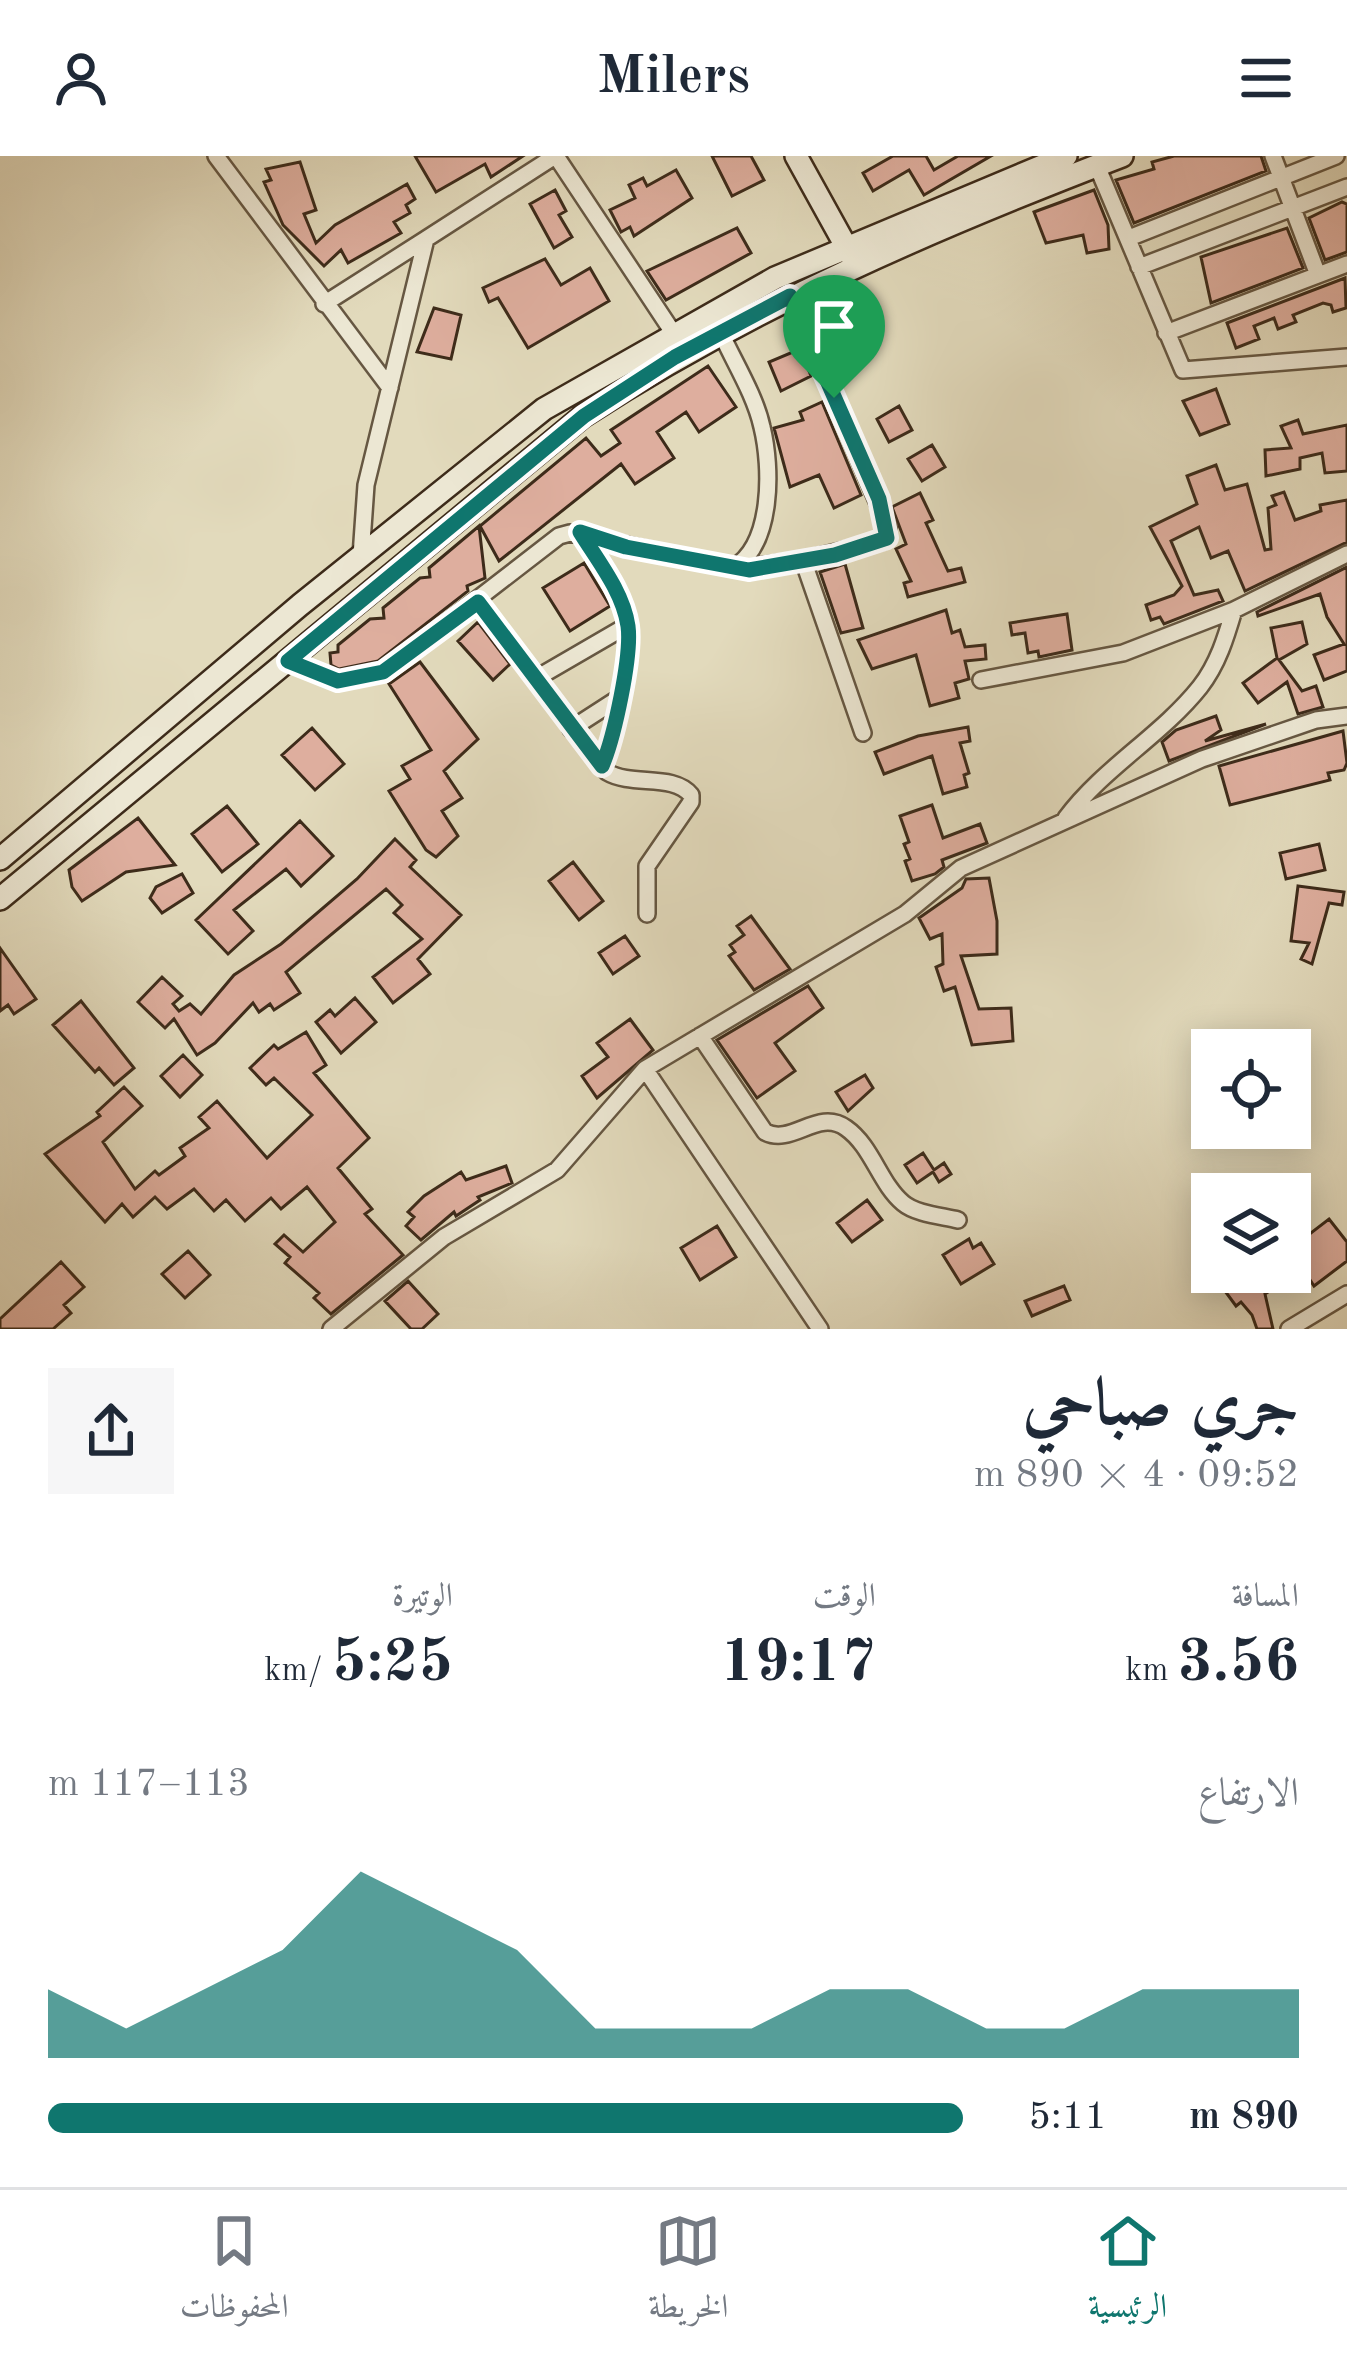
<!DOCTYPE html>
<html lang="ar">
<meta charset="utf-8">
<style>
body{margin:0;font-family:"Old Standard TT",Amiri,serif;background:#f6f6f7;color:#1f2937;direction:rtl;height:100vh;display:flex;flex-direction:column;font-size:45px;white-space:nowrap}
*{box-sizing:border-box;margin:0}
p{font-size:39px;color:#747a83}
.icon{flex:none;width:66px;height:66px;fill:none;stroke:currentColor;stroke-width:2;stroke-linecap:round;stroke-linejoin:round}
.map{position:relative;height:1173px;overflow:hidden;direction:ltr}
.details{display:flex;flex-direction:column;background:#fff;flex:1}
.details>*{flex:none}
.tools{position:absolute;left:1191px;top:873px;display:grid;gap:24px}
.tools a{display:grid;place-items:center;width:120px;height:120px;border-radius:0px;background:#fff;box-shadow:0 6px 30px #0003;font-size:60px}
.pin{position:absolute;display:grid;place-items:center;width:102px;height:102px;color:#fff;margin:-123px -51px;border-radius:50% 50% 50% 0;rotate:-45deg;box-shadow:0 0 12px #0007}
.pin .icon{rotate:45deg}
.round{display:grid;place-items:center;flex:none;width:126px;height:126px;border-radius:0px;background:#f6f6f7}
.summary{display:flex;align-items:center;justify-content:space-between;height:204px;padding:0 48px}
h1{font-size:66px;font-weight:800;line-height:90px}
.figures{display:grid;grid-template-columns:repeat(3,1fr);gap:18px;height:204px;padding:12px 48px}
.figures div{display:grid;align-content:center}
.figures b{font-size:60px;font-weight:800}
.figures small{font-size:33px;font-weight:400}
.figures p{font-size:33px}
.chart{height:336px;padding:24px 48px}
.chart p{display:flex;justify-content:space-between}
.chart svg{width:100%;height:216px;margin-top:12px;fill:#0f766e;opacity:.7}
ul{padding:0 48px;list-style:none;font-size:39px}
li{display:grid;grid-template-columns:192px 144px 1fr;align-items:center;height:90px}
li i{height:30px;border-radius:15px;background:#0f766e}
header{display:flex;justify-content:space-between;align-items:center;height:156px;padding:0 48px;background:#fff;font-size:54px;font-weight:800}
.tabs{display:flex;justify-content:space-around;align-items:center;height:168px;border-top:3px solid #e0e1e3;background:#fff;font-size:33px;color:#747a83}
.tabs a{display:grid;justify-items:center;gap:6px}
.tabs .current{color:#0f766e}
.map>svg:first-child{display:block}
.building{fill:#deae9e;stroke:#3d2b1a;stroke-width:3}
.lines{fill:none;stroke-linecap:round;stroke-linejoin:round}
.street-casing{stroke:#665742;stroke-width:20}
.secondary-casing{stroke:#3d2b1a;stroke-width:26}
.street{stroke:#ece7d3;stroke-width:15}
.secondary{stroke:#ece7d3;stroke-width:21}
.route-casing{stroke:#fff;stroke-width:24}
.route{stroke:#0f766e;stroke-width:15}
</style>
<header><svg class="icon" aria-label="menu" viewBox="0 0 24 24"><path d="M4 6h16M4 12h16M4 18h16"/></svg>Milers<svg class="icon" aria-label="person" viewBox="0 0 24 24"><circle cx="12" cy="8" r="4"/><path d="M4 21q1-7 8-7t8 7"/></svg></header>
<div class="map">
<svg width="1347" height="1173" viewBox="0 0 1347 1173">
<rect width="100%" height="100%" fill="#e2dabc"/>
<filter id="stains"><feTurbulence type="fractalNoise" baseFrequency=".00167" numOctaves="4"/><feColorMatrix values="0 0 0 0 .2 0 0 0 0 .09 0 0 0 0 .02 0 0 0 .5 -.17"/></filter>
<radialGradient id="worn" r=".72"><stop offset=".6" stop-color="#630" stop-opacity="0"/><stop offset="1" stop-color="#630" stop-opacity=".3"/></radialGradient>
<path class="building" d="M415,0h108l-32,21 -6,-13 -49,28z
M712,0h39l13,24 -32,16z
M893,0h33l8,14 24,-14h33l-67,39 -15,-25 -36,21 -10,-18z
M1174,0h87l5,15 -132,52 -18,-43 38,-11 -2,-7z
M300,6l16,48 -12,4 12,29 19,-18 72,-41 8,15 -9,6 4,8 -16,9 7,11 -53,30 -7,-13 -17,16 -41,-41 -19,-43 7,-2 -5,-11z
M676,14l16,28 -58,38 -4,-9 -9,5 -11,-22 25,-12 -6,-13 14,-7 4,8z
M555,34l11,21 -7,4 13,22 -18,11 -24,-44z
M1094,34l14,35 1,24 -22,4 -4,-18 -37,8 -12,-31z
M1342,46l5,2v48l-22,8 -16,-42z
M737,72l14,25 -85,47 -19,-29z
M1287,72l16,40 -92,35 -10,-46z
M545,103l16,26 29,-17 19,33 -81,47 -30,-50 -9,4 -6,-14z
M1345,122l1,30 -13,4 -2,-7 -8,-2 -30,12 3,7 -18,7 -4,-11 -20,8 5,13 -23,9 -9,-25z
M855,149l19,39 -42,21 -15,-36z
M434,152l27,7 -10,44 -34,-7z
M800,193l11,27 -30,15 -12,-29z
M708,210l28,41 -37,25 -13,-20 -29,20 17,26 -39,26 -14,-20 -122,97 -19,-35 106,-88 15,18 19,-13 -9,-13z
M1216,233l13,35 -29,11 -17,-34z
M822,246l39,93 -27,13 -15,-33 -29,12 -16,-59 29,-8 -3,-8z
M899,250l13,24 -23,12 -12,-23z
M1298,264l5,14 44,-9v46l-22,2 -3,-20 -22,5v11l-34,7 -1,-26 26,-2 -10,-22z
M932,289l13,22 -23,14 -14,-22z
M1216,309l9,25 22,-6 18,66 6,-1 -3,-41 8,-3 -4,-9 12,-4 11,28 26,-9 -1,-6 27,-5v42l-102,49 -17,-40 -17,7 -12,-31 -28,14 23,54 24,-5 5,11 -59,23 -4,-7 -9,3 -5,-15 28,-10 8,-9 -32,-59 47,-23 -10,-28z
M920,337l13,27 -7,3 22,48 13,-3 4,14 -57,15 -4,-14 7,-2 -15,-32 10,-5 -14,-37z
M479,370l6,52 -18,8 1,5 -90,70 -39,8 -8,-4 -1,-12 8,-1v-7l32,-26 14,-1 -1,-10 37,-30 10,-1 -1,-9z
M584,407l26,43 -40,25 -27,-43z
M845,408l18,64 -22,5 -21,-61z
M1347,411v104l-23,9 -10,-25 30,-11 -17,-27 -7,-23 -62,22 -1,-4z
M946,454l6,23 8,-3 5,17 20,-2 1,14 -21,2 4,18 -14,4 4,15 -29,8 -14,-51 -44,14 -14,-29z
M1067,458l5,36 -33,7 -1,-6 -10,2 -3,-20 -13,2 -2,-12z
M478,466l32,42 -17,16 -35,-39z
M1302,466l5,22 -28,16 23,31 14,-5 7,21 -25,7 -11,-32 -29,21 -15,-20 34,-25 -6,-30z
M420,506l58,77 -34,32 18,27 -20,13 16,25 -22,21 -10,-7 -37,-59 21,-12 -8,-13 29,-16 -42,-66z
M1216,560l5,14 -16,11 61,-17 -97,37 -7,-19 14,-12z
M968,571l2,14 -10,2 9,30 -5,2 3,12 -24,7 -11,-38 -48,18 -9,-22 43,-16z
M312,572l32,36 -29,26 -33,-35z
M1343,575l4,32 -3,7 -16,3 2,7 -100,25 -11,-39z
M932,649l11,33 37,-14 7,19 -45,17 2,7 -9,7 -23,7 -7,-20 5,-2 -6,-15 5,-2 -9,-26z
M227,650l31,38 -36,28 -30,-38z
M138,662l37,47 -49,7 -44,29 -10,-14 -3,-17z
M300,665l33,35 -32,30 -15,-17 -52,41 19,21 -25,23 -32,-34z
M395,683l21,21 -6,7 51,48 -43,44 12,15 -37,29 -20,-26 49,-38 -28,-26 8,-8 -16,-16 -100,83 14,21 -26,17 -4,-6 -11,8 -6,-9 -38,40 -18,12 -23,-36 -9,9 -27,-26 24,-25 20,19 -9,8 6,7 11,-7 11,10 33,-39 47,-31 76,-65z
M1319,688l6,26 -39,9 -6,-26z
M573,706l30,39 -24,19 -30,-39z
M182,718l11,19 -31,20 -12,-15 6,-11z
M989,722l8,43v33l-36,2 18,53 32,-1 2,33 -41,4 -17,-58 -11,4 -8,-24 7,-3 -1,-30 -12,5 -11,-21 43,-30 4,-9z
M1298,730l46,6 -2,13 -13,-2 -17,61 -11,-5 8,-16 -18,-2z
M751,760l39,53 -36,21 -25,-34 6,-4 -5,-7 14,-10 -7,-9z
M625,780l14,20 -26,18 -14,-21z
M0,792l36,51 -22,15 -6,-9 -8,6z
M808,830l15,22 -48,35 20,28 -38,27 -40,-58z
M355,842l21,24 -35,31 -25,-31 14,-12 5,6z
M81,845l53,67 -20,17 -15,-17 -4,4 -42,-47z
M630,863l23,31 -56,48 -15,-22 26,-19 -11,-14z
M306,876l20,33 -12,8 55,65 -31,30 34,41 -7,5 38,41 -72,59 -17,-16 5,-5 -34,-30 5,-6 -15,-13 9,-9 19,17 32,-30 -28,-35 -26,22 -10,-11 -26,23 -19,-21 -12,11 -20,-22 -27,20 -12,-12 -22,20 -11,-13 -17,18 -60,-68 55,-38 -3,-4 27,-25 18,19 -39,36 32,47 20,-18 4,4 26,-19 -5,-8 29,-20 -10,-11 18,-16 50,57 45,-43 -38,-37 -8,7 -16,-17 24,-23 4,4z
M183,899l19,20 -22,22 -19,-21z
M865,919l8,13 -25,23 -12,-19z
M923,997l11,17 10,-7 7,11 -12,8 -6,-10 -16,11 -12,-18z
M506,1010l6,17 -34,14 2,3 -24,16 -2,-4 -33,28 -15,-14 8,-9 -6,-5 16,-16 37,-24 5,8z
M867,1044l15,20 -30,22 -15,-19z
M1329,1063l18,23v19l-33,25 -24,-37z
M717,1070l19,31 -36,23 -19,-32z
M969,1083l4,9 8,-5 13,21 -33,20 -18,-29z
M188,1095l22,24 -25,23 -23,-24z
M61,1106l23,25 -20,18 7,8 -18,16h-53v-10z
M1211,1116h51l12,16 -9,6 8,35h-16l-5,-14 -11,-13 -5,4z
M408,1125l30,33 -16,15h-11l-26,-28z
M1064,1130l6,14 -38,16 -7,-15z"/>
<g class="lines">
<g class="street-casing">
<path id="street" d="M216,0l174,232
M556,0l118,178
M1097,10l86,204 164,-13
M1129,82l207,-82
M1139,111l208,-80
M1318,119l29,-11
M790,140l98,231 -5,14 -80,19
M324,148l102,-65
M1166,177l152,-58 -45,-119
M581,376c17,29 42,60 47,94 4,30 -14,111 -26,140
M361,400l5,-71 60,-246 129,-83
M736,413l67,-9 60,173
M478,445l129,171c25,15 66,1 84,23v7l-44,64v48
M288,505l50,20 45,-9 176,-136 11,-3 163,35c40,-23 39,-100 29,-141 -7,-32 -28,-65 -42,-96
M535,523l93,-54
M981,524l142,-27 111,-43 113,-56
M571,573l48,-31
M1066,662c37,-50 95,-82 134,-131 18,-23 26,-50 34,-77
M700,880l65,96c27,14 53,-24 81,-4 26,18 34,56 57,75 13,11 39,13 55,17
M645,913l175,260
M331,1173l113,-92 113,-67 88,-101 260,-155 56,-46 241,-109 114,-39 31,-4
M1289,1173l58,-35"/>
</g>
<g class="secondary-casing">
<path id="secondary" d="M796,0l57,103
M0,703l300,-254 244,-196 231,-131 291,-122
M0,743l583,-483c170,-110 351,-188 539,-260"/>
</g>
<use href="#street" class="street"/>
<use href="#secondary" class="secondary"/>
</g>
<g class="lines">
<g class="route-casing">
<path id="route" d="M790,140l89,203 8,39 -52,17 -86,15 -123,-23 -46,-15c18,29 43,60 48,94 4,30 -14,112 -26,140l-124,-164 -95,70 -45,9 -50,-20 296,-245 91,-59z"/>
</g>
<use href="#route" class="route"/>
</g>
<rect width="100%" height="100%" filter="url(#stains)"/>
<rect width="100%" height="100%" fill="url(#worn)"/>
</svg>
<div class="tools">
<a><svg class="icon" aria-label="locate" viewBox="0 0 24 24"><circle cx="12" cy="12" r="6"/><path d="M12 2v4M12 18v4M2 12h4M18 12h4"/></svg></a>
<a><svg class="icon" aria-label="layers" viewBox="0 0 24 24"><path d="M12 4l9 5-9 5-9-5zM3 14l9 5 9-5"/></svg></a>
</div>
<div class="pin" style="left:834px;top:242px;background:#1e9e55"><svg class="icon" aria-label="arrive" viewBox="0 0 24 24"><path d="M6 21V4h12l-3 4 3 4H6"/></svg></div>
</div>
<section class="details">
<div class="summary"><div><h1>جري صباحي</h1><p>09:52 · 4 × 890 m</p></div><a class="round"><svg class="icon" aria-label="share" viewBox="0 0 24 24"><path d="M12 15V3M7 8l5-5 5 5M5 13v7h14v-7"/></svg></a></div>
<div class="figures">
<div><p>المسافة</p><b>3.56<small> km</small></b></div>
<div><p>الوقت</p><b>19:17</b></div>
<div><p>الوتيرة</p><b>5:25<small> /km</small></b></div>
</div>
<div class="chart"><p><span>الارتفاع</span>113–117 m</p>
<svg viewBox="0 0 160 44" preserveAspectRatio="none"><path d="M0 44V30L10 38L20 30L30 22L40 6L50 14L60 22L70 38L80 38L90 38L100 30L110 30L120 38L130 38L140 30L150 30L160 30V44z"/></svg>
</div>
<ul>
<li><b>890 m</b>5:11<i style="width:100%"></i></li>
</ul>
</section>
<nav class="tabs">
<a class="current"><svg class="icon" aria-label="home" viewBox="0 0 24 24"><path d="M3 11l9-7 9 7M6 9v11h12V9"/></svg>الرئيسية</a>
<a><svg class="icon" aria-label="map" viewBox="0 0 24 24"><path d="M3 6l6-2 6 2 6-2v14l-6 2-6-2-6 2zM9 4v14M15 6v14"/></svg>الخريطة</a>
<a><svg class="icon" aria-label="saved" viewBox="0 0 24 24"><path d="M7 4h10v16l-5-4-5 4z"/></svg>المحفوظات</a>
</nav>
